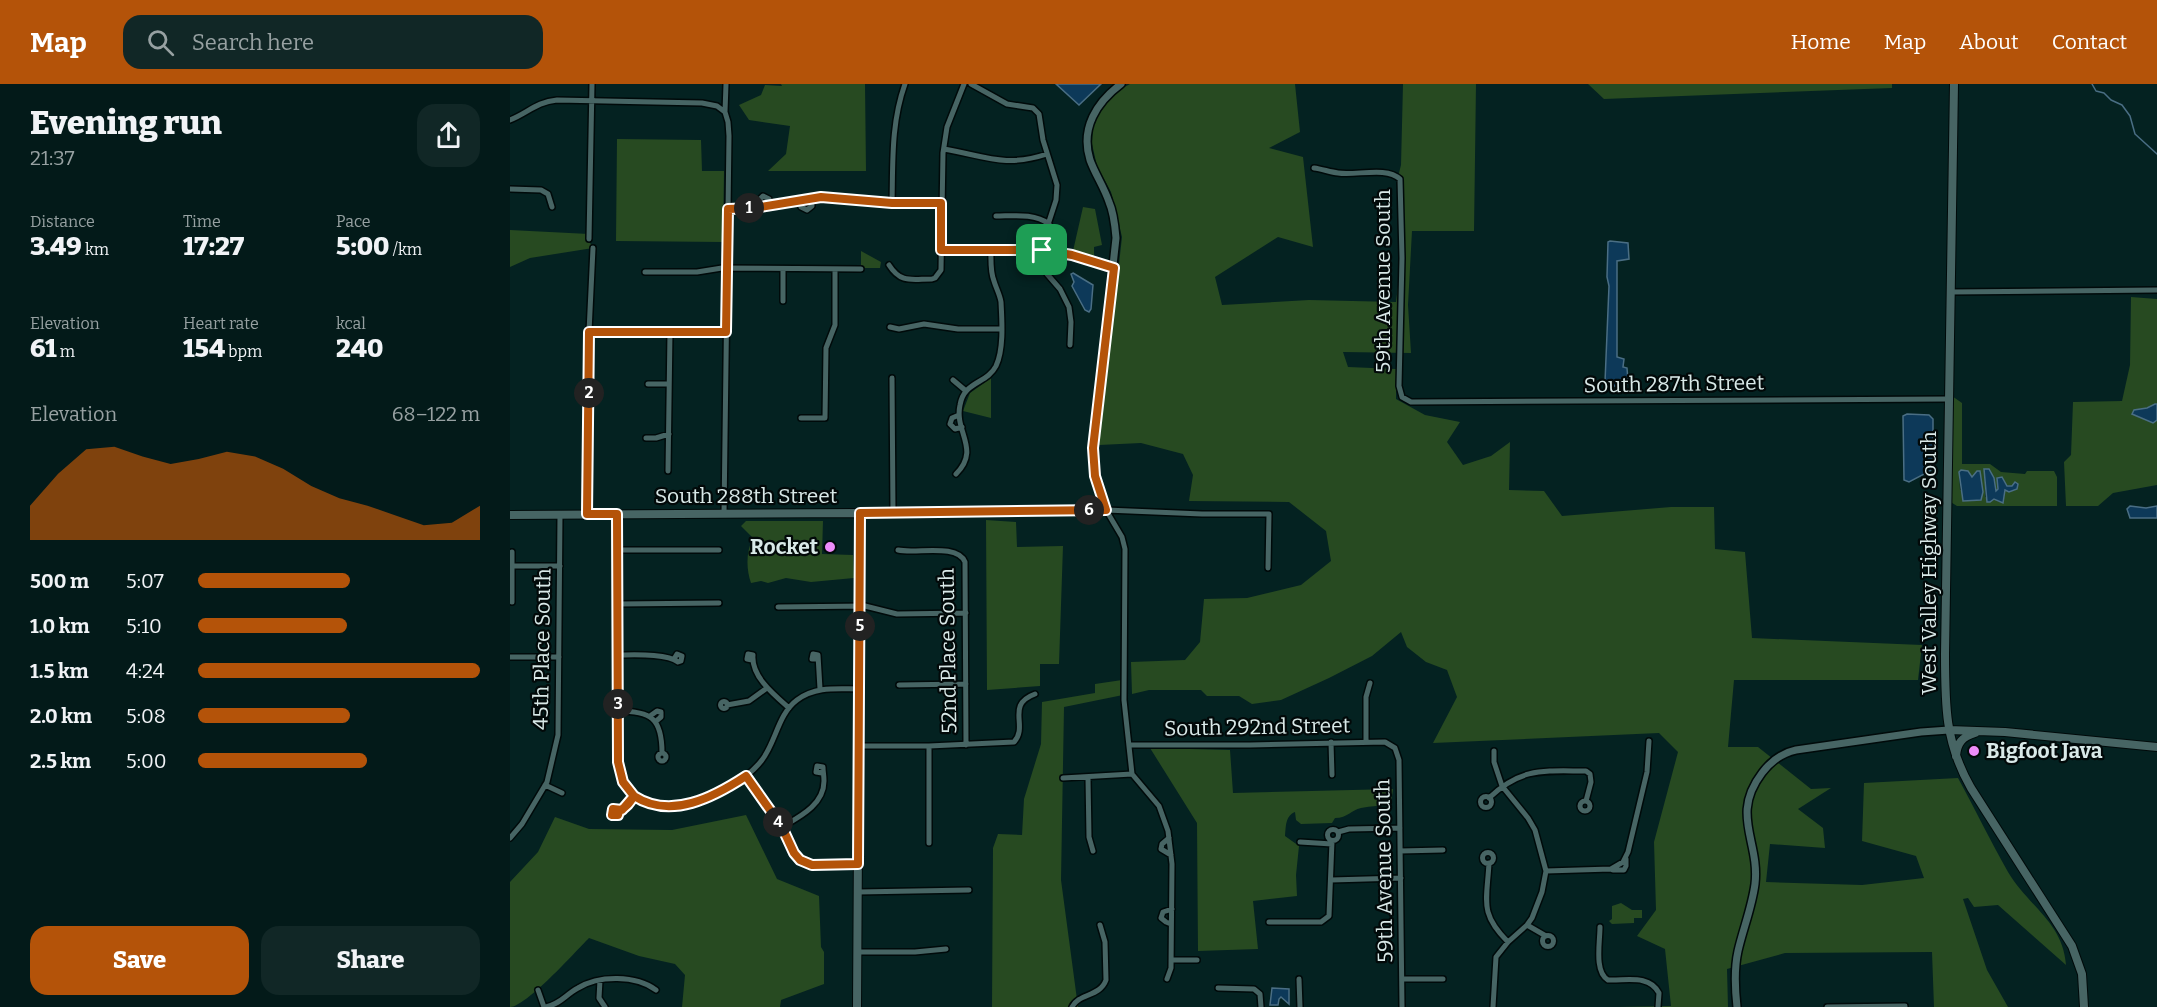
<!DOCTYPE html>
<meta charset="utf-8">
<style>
body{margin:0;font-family:Bitter,serif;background:#112726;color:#f1f3f6;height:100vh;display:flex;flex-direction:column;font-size:22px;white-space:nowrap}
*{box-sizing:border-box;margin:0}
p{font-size:20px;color:#97a1a2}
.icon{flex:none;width:33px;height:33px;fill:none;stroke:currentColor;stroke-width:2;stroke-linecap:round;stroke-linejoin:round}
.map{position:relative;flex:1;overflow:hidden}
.sheet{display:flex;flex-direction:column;background:#031a19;width:510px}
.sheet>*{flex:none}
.pin{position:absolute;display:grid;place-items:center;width:51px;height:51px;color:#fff;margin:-26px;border-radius:12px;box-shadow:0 3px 9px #0006}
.km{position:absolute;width:30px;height:30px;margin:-15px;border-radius:50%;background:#222;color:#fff;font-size:16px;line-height:30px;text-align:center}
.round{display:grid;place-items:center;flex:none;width:63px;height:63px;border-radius:18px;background:#112726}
.overview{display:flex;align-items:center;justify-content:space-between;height:102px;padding:0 30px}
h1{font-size:33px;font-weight:800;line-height:45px}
.metrics{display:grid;grid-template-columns:repeat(3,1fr);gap:9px;height:102px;padding:6px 30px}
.metrics div{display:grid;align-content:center}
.metrics b{font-size:26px;font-weight:800}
.metrics small{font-size:16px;font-weight:400}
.metrics p{font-size:16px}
.chart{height:168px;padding:12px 30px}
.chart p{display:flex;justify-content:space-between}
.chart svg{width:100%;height:108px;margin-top:6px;fill:#b45309;opacity:.7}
.cta{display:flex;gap:12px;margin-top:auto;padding:12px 30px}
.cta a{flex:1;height:69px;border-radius:18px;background:#b45309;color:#fff;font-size:24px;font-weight:800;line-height:69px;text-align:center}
.cta a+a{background:#112726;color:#f1f3f6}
ul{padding:0 30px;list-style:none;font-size:20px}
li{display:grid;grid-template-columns:96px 72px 1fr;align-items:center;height:45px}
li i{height:15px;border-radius:8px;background:#b45309}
header{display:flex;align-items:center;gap:36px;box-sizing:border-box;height:84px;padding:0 30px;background:#b45309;color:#fff}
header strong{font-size:28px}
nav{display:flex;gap:33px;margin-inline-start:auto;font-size:21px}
.search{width:420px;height:54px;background:#112726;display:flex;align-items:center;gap:15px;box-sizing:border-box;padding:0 21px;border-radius:18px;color:#97a1a2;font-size:22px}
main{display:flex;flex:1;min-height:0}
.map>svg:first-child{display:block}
.green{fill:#274a21;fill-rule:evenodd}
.water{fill:#0d3959;stroke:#4a6e84;stroke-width:1.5}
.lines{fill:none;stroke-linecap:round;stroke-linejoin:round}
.stream{stroke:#4a6e84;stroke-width:1.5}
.minor-casing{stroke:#000a0a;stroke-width:8}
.tertiary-casing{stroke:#000a0a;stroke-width:10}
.secondary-casing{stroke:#000a0a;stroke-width:10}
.minor{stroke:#476564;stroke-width:5}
.tertiary{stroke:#476564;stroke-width:7}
.secondary{stroke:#476564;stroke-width:8}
.route-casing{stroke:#fff;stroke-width:12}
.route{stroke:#b45309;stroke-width:8}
.poi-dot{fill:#ed8cf9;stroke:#020909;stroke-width:2}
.labels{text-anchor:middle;stroke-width:4.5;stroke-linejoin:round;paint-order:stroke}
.street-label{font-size:21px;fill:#d9e9e8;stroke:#020909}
.poi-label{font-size:21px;font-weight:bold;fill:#d9e9e8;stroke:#020909;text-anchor:end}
</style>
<header>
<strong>Map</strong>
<div class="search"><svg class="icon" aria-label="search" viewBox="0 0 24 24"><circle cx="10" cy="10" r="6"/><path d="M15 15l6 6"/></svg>Search here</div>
<nav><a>Home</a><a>Map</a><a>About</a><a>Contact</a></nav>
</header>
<main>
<section class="sheet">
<div class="overview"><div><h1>Evening run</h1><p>21:37</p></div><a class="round"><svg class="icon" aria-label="share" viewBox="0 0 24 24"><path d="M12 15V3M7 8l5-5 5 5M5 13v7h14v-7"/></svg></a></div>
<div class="metrics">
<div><p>Distance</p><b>3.49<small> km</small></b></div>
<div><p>Time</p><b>17:27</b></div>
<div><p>Pace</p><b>5:00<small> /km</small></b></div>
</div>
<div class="metrics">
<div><p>Elevation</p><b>61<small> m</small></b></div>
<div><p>Heart rate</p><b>154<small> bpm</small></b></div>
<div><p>kcal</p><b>240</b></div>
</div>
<div class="chart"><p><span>Elevation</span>68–122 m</p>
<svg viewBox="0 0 160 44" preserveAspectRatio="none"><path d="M0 44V30L10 17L20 7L30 6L40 10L50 13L60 11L70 8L80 10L90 15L100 22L110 27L120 30L130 34L140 38L150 37L160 30V44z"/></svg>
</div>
<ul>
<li><b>500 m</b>5:07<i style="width:54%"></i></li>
<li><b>1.0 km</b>5:10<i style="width:53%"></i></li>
<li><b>1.5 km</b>4:24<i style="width:100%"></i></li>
<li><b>2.0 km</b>5:08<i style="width:54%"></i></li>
<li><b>2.5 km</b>5:00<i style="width:60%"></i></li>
</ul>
<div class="cta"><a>Save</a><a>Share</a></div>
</section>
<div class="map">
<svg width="1647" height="923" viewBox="0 0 1647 923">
<rect width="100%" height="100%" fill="#042221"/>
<path class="green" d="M271,0h84l1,87h-98l18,-17 4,-28 -41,-6 -10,-15 22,-10 4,-10 17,1z
M620,0h165l5,48 -31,16 34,9 10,90 -35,-10 -63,40 7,28 87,-5 87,2 5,-40 -4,-81 4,-16 2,-81h73l-2,147h-62l-4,74 3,48 -68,-1 5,15 48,2v30l29,16 35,7 -13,20 16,23 28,-9 19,-14 -1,48 35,1 18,25 109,-9h43l1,42 30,3 7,86 170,7 -4,35h-184l-6,67h30l53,42 20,-1 -33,21 25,19 2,20 -55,-4 -4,38 96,3 62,-7 -8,-22 -54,-15 2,-58 94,-5c17,31 33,64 50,94 20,34 55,50 58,93l-68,-60 -24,2 -6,-9 -5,1 24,71 21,37h-74l-2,-55 -147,1 -58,16 1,38h-111l54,-1 -6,-57 -28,-13 19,-26 -2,-68 24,-90 -19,-19 -226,10 24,-46 -10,-27 -21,-8 -19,-15 -6,-15 -29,24 -43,22 -48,22 -29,4 -13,-8h-32l-6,-6h-52l-17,4 -1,-32 54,-2 15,-18 4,-43 43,-1 54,-13 30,-24 -5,-30 -37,-29 -100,-1 4,-26 -10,-21 -42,-11 -42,2 23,-208 -11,-45 -14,-26 -5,-22 1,-20 17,-29z
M1078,0h304v4l-288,11z
M107,55l84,1 1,31h22l-1,71 -107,-1z
M573,123l12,2 7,36 -8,2v11l-21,-7z
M0,146l79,4v7l4,7 -63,10 -20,9z
M351,167l20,11 -1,6h-19z
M1621,213l26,2v186l-44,8 -15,13h-32l-2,-44 7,-7 2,-53 49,-1 8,-36z
M481,294v40l-28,-7 7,-18z
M1442,312l10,7v61h28l11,8 24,2 2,-3h27l3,6v29h-100l-8,-5zM1457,387l5,6 8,-6 3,21 -23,-2 -1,-18zM1476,393l9,8 1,7 2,-2 -1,-7 15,3 -7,4 -1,8 -5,4 -5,-3 -9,-2z
M476,436l30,2 1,25 46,-1 -4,118h-19v22l-53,4z
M236,437h77l-1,33 31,1 1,23 -43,4 -25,-4 -18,5 -7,-2 -10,2c-5,-14 -5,-32 2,-45l-12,-12z
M612,596l1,15 -59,12 -3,173 17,127h-86l1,-159 5,-14 24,1 2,-36 17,-55 1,-42 53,-9v-9z
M640,664l80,2 3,43 160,-4 -2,15c-10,2 -20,2 -30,4 -10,2 -13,10 -26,10l-3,5 -31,1 -5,-4 -1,-8c-10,4 -9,15 -10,24l14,10 -3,29 1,21 -44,5 5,48 -60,2 -1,-128z
M236,731l31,64 42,17 2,51 3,5v32l-43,16 -1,7h-98l3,-32 -10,-11 -36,-8 -50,-18c-14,14 -63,69 -79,69v-125l28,-30 17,-35 34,12 83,1z
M1111,819l11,7h10v8h-8v5l-22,1 -3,-3 3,-2v-13z"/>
<path class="water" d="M546,0h45l-22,21z
M1100,157l18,2 1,16 -12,2v96l7,2 -1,8 4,1 1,13 -2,5h-17l-4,-4 4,-96 -2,-9 1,-35z
M563,189l20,12 -2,24 -2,3 -4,-2 -13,-24 2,-4 -3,-8z
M1645,320h2v16l-4,3 -21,-9 2,-4 13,-2z
M1397,330l22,1 4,4v48l-3,4 -21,11 -5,-2 -1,-64z
M1474,385h5l5,9 2,13 2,-2 -1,-11 5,-1 5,9h5l3,-4 3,2 -1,5 -8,3 -4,-2 -2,13 -9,-4 -4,3h-3z
M1451,386l7,1 4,6 5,-6h3l3,21 -2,8 -18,1 -4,-29z
M1620,422l16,2 11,-2v12h-27l-3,-9z
M762,904l17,1v15l-8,-7 -2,2 -1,6h-8z"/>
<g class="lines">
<path class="stream" d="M1582,0l4,7 8,2 7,7 11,5 8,11 5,18 22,20"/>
<g class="minor-casing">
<path id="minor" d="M461,0l36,20 26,4 6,6 4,26 14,45 -1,15 -13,40v23l4,11 13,15 9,18 2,15 -1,23
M0,36c18,-7 26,-18 47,-20l145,3 15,3 8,6
M434,65c41,7 61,19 103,5
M804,84c8,1 16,4 24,5 18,3 48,-7 62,6l2,79 -3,128 3,11 9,5 537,-3
M0,105l31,1 7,4 4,13
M289,116l2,7 6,3 5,-4 -1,-8
M382,119c1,-41 -1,-80 13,-119
M249,123l-1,-6 5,-5 6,3 1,7
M218,125l26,-1 67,-11 71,6h49
M486,132c17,0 38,-3 53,8
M79,155l3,-155
M431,166h101l30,5 42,13
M379,181c12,19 23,14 43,14l3,-1 6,-8 2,-117 4,-26 17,-43
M273,185v32
M135,188h52l25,-4 139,1
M1440,208l207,-2
M380,243l9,2 25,-5 34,5h43
M79,248h137
M382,294l1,134
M443,296l13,11
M138,300h21
M449,331l-7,3 -2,6 5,5 7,-2
M291,334h24l1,-70 9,-23v-56
M136,354h10l13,-4
M158,387l2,-139
M446,390c25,-25 -2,-42 4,-69 4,-24 27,-21 36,-39 8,-17 6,-45 5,-64 -1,-7 -5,-14 -7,-21 -4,-10 -3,-22 -3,-32
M596,426l16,27 3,12 -1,151 8,74 27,32 9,25 4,33 -1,104 -4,11
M596,426l96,4h67l-1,54
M107,430l1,242 4,24 12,16
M214,430l5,-378 -1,-14 -3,-10 1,-28
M77,431l2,-183 4,-84
M107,466h102
M388,466c18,4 59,-7 67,12l1,183
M2,468v50
M2,482h48
M108,520l101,-1
M268,523l87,-1 32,8 69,-1
M108,571c14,0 49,-2 60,7l3,-1 1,-5 -5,-2 -3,5
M0,573h49
M307,575h-5l1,-5 5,1 2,34
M242,576l-5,-1 1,-5 5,1c-2,21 20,39 36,53
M389,601l67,-1
M210.5 621a3.5 3.5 0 1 1 7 0a3.5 3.5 0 1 1-7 0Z
M217,621l22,-4 18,-13
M108,627c33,0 44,7 44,42
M140,632l7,-5 4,1v5l-6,5
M821,658l1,33
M856,658v-45l4,-14
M620,661h120l135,-3 10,6 4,12 3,247
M349,662h70l85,-4c15,-16 -9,-37 21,-48
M148 673a4 4 0 1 1 8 0a4 4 0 1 1-8 0Z
M236,692l36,51 12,26 6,7 12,5 46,-1
M553,694l69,-4
M578,694l1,59 4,14
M35,701l17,8
M970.5 718a5.5 5.5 0 1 1 11 0a5.5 5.5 0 1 1-11 0Z
M979,714c32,-31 55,-27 97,-27l4,3 1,8 -5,19
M1070 722a5 5 0 1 1 10 0a5 5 0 1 1-10 0Z
M101 728a4 4 0 1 1 8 0a4 4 0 1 1-8 0Z
M109,727l15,-15c10,6 20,11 31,11 29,2 80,-24 97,-47 14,-18 16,-46 35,-60 19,-14 40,-11 62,-11
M272,743c17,-10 42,-22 42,-46 0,-6 -1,-9 -1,-14l-6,-1 -1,6 6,1
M817.5 751a5.5 5.5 0 1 1 11 0a5.5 5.5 0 1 1-11 0Z
M828,748l11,-3 51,-1
M0,754l12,-14 25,-42 11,-47 2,-220
M659,754l-7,6 -1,5 10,6
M790,758l32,2
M419,759v-97
M890,767l43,-1
M972.5 774a5.5 5.5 0 1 1 11 0a5.5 5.5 0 1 1-11 0Z
M979,779c-2,38 -10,50 19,79
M1103,786h11l2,-4v-7
M1036,787l65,-2 12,-7 5,-10 19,-80 2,-31
M821,796l70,-2
M348,808l111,-2
M759,838h52l8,-6 3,-75
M661,840l-5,-2 -5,-4 2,-6 9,-3
M1017,841l19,11
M1090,843c0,15 -6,45 8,53 18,1 41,-6 51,13l-1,14
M1032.5 857a5.5 5.5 0 1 1 11 0a5.5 5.5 0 1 1-11 0Z
M347,868h58l31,-3
M661,876h26
M789,895l1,28
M892,895h41
M90,896l-1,18 6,9
M708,904l36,1 6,5 1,13
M28,906l6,17
M36,923c16,-4 19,-12 32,-19 21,-13 58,-13 78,2
M562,923c7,-14 28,-10 34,-27l-1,-38 -5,-17
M983,923l3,-50 12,-15 19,-17 5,-7 10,-26 4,-21 -11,-41 -7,-12 -26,-32 -8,-24v-11
M1317,923l78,-1"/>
</g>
<g class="tertiary-casing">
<path id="tertiary" d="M350,429l246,-3 -9,-25 -4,-37 23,-210c-1,-12 -2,-25 -7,-36 -5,-15 -14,-28 -19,-42 -10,-32 7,-58 31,-76
M1227,923c-2,-18 -3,-38 1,-56 5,-22 14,-44 17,-67 5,-43 -25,-69 7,-111 9,-12 20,-20 34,-23l125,-18 28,-2"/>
</g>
<g class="secondary-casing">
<path id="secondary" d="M1444,0l-9,570c0,51 0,89 26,134l101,158 10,28 2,33
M0,431l350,-2 -3,494
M1439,646l56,2 152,15
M1446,672c1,-13 6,-19 19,-23"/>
</g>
<use href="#minor" class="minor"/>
<use href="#tertiary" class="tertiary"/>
<use href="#secondary" class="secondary"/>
</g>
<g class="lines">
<g class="route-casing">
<path id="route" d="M532,166h-101v-47h-49l-71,-6 -67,11 -26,1 -2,123h-137l-2,182h30l1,248 5,20 11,14 -12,14 -9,-1 -1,6h6l1,-4c7,-3 11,-9 15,-15 37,24 80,1 112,-20l36,51 12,26 6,7 12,5 46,-1 2,-351 246,-3 -11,-34 -2,-28 21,-180 -42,-13 -30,-5"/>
</g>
<use href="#route" class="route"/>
</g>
<g class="poi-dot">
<circle cx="320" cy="463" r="6"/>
<circle cx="1464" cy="667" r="6"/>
</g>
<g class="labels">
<g class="street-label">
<text transform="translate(873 197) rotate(-90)" y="7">59th Avenue South</text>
<text transform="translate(1164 300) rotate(-1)" y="7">South 287th Street</text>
<text x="236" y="419">South 288th Street</text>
<text transform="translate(1419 479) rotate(-90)" y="7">West Valley Highway South</text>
<text transform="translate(32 565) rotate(-89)" y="7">45th Place South</text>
<text transform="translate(438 567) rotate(-91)" y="7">52nd Place South</text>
<text transform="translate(747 643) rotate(-1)" y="7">South 292nd Street</text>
<text transform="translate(874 787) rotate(-91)" y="7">59th Avenue South</text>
</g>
<g class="poi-label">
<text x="308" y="470">Rocket</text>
<text x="1476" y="674" text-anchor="start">Bigfoot Java</text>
</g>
</g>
</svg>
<div class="pin" style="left:532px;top:166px;background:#1e9e55"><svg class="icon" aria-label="arrive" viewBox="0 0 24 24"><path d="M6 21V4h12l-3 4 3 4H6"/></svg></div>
<b class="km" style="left:239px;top:124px">1</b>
<b class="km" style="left:79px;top:309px">2</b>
<b class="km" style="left:108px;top:620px">3</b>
<b class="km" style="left:268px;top:738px">4</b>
<b class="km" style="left:350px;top:542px">5</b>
<b class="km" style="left:579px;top:426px">6</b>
</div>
</main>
